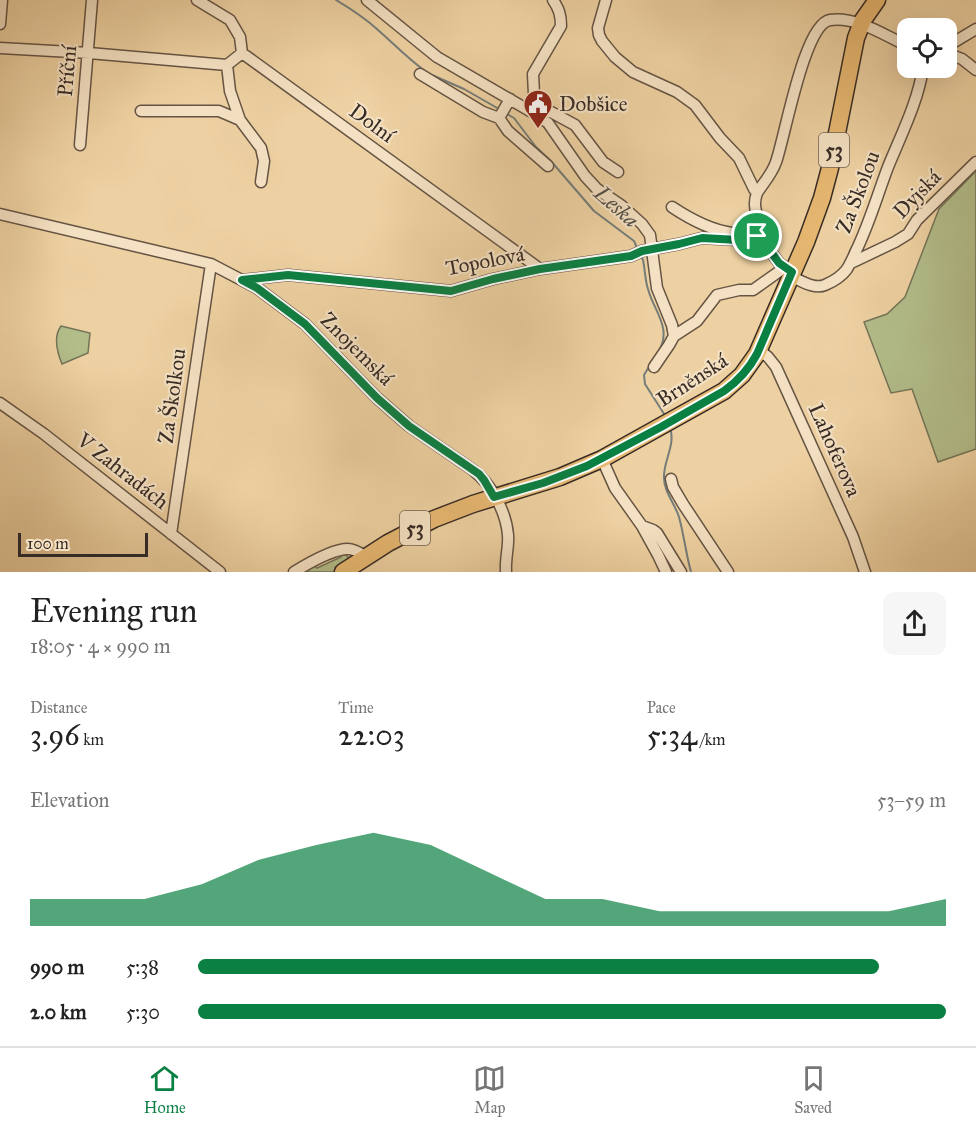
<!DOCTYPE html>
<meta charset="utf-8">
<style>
body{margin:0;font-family:"IM FELL Great Primer",serif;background:#f6f6f6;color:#222;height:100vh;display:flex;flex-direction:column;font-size:22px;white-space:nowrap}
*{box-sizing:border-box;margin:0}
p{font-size:20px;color:#767676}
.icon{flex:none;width:33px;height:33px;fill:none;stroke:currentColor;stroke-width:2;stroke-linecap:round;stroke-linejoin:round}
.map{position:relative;height:572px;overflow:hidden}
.drawer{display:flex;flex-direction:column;background:#fff;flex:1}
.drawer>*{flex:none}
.buttons{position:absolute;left:897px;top:18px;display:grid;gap:12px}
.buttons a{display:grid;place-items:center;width:60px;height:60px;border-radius:12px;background:#fff;box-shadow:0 6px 24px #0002;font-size:30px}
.scale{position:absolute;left:18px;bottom:15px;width:130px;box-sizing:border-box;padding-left:6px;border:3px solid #372b25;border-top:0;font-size:16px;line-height:21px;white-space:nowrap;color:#372b25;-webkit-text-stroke:4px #f4e1c3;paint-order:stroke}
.pin{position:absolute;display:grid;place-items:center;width:51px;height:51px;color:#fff;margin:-26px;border:3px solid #fff;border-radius:50%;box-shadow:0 2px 6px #0007}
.round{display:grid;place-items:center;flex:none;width:63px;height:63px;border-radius:12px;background:#f6f6f6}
.head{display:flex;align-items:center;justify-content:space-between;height:102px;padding:0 30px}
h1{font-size:33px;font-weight:600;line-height:45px}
.figures{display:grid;grid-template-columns:repeat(3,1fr);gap:9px;height:102px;padding:6px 30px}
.figures div{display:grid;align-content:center}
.figures b{font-size:30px;font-weight:600}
.figures small{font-size:16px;font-weight:400}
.figures p{font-size:16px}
.chart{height:168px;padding:12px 30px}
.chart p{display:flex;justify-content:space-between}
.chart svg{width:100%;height:108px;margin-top:6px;fill:#0b8043;opacity:.7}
ul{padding:0 30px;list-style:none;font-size:20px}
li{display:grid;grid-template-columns:96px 72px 1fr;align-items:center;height:45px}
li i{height:15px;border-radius:8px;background:#0b8043}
.dock{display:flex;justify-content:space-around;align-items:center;height:84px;border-top:2px solid #e0e0e0;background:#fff;font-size:16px;color:#767676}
.dock a{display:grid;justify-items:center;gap:3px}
.dock .active{color:#0b8043}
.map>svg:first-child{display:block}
.green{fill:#b2bd8a;stroke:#747458;stroke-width:1.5}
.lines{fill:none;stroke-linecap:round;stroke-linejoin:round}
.stream{stroke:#757d7a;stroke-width:2}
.street-casing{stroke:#655444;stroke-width:13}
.primary-casing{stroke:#372b25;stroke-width:19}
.street{stroke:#f4e1c3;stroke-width:10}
.primary{stroke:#e7b871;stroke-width:16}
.route-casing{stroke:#fff;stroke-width:12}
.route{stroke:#0b8043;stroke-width:8}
.labels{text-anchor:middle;stroke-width:4.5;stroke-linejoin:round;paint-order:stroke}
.shield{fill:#f4e1c3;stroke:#706254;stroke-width:1.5}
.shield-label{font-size:20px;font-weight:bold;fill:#372b25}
.street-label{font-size:21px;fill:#372b25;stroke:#f4e1c3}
.poi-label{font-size:21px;fill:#372b25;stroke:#f4e1c3;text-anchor:start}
.water-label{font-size:22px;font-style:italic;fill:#514d48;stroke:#f4e1c3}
</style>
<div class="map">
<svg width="976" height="572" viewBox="0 0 976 572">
<rect width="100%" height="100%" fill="#eed1a2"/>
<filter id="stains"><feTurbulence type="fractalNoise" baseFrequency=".00333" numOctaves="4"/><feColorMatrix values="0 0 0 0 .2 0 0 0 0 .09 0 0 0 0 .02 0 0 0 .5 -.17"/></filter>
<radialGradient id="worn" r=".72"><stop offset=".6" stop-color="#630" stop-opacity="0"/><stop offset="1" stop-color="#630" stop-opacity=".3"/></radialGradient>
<path class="green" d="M976,171v278l-38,13 -26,-73 -21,4 -27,-71 23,-8 18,-17 34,-88z
M61,326l29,7 -2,20 -26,11c-5,-12 -9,-27 -1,-38z
M345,554l3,3v3l-15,12h-31l13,-6 2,2 24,-11v-2z"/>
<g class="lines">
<path class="stream" d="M336,0c15,9 29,18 42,30 16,14 29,28 47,41
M432,75l32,14 35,20
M507,114l7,4 22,29 14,13 44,51 40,30 3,7
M641,256l2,4c2,9 2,20 5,29 6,23 25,39 10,64
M650,365l-6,10 1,9 21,33
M670,428c6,17 -7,33 -6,50 0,14 11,26 15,39 5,18 7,37 12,55"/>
<g class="street-casing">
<path id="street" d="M197,0l33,20 10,17 2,16 298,216
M367,0l70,57 98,57 13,9 37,53 12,13 25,17 20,18 8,11 7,53 15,37 2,11
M553,0c6,9 8,15 8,26l-28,48 2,40 16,-2 24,13 28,37 15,10
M606,0l-8,28 1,7 3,6 13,16 18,15 44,20 18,13 25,33 19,20 15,31 3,4c-7,19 7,26 0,43
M0,24l2,-24
M946,47l30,-18
M0,48l89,5 138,12 15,-12
M946,53l16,6 14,11
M227,65l3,26 10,29
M420,74l63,38 16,6
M510,99l-11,19 9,13 40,35
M141,111h78l21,9 21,28 3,13 -3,21
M80,145l12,-145
M757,193c7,-11 15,-19 19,-31 9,-25 28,-138 54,-142 27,-4 55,16 78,26
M672,207c18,12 38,23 60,26
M0,214l211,50 46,24 48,36 72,74 32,28 64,44c18,14 33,41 35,65 1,12 -3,24 -2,37
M757,236l4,2 18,25 10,7
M851,263l44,-21 13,-8 9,-14 59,-58
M790,276c10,4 24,14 35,9 7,-3 17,-9 22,-16 3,-5 6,-11 8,-16 14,-28 22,-57 33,-86 13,-32 30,-65 35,-99
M242,280l46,-5 163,16 42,-12 47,-10 91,-13 11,-5 37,-7 23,-6 37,2 18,-4
M674,336l23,-15 20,-26 22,-5h14l31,-22
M759,350l9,7 8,10 77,170 12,35
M654,367l15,-22 5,-9
M0,403l44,31 176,138
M602,459l13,29 27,38 16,29 8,17
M671,479l2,8 10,17 45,68
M642,526l11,4 4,3 24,39
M171,534l40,-270
M294,572c13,-8 39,-23 54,-23 6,0 12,4 17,7"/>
</g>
<g class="primary-casing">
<path id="primary" d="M343,572l45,-29 46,-24 39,-15 87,-27 42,-18 122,-68 18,-16 15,-21 49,-112 16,-44 8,-30 26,-130 7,-18 14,-20"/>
</g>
<use href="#street" class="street"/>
<use href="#primary" class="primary"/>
</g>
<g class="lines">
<g class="route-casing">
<path id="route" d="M752,236h5l4,2 18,25 13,9 -35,82c-8,15 -19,27 -33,37l-63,36 -74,39 -44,17 -49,14 -10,-17 -5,-6 -70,-48 -32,-28 -72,-74 -48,-36 -15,-8 46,-5 163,16 42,-12 47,-10 91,-13 11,-5 37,-7 23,-6 36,2z"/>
</g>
<use href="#route" class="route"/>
</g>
<defs>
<g id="civic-pin" transform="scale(1.5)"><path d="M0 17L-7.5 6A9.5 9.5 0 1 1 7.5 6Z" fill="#8f2418" stroke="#f4e1c3"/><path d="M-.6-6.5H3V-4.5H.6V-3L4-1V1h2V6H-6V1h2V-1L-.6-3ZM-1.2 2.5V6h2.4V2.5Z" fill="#fff"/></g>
</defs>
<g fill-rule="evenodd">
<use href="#civic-pin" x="538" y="104"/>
</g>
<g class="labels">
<g class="shield">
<rect x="819" y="133" width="30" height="34" rx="4.5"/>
<rect x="400" y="511" width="30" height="34" rx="4.5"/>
</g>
<g class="shield-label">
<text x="834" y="157">53</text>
<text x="415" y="535">53</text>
</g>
<g class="street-label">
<text transform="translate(67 71) rotate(-85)" y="7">Příční</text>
<text transform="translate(372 123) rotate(36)" y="7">Dolní</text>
<text transform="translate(858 192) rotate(-69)" y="7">Za Školou</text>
<text transform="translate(917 194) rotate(-46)" y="7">Dyjská</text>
<text transform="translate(485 261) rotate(-11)" y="7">Topolová</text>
<text transform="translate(357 349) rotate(45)" y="7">Znojemská</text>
<text transform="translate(692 380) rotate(-33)" y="7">Brněnská</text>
<text transform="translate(172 396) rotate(-82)" y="7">Za Školkou</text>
<text transform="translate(835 450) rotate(66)" y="7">Lahoferova</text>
<text transform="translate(123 471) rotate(38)" y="7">V Zahradách</text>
</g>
<g class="poi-label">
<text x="559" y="111">Dobšice</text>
</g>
<g class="water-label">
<text transform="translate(617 206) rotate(41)" y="8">Leska</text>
</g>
</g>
<rect width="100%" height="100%" filter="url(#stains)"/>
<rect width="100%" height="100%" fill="url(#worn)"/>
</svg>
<div class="buttons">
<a><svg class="icon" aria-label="locate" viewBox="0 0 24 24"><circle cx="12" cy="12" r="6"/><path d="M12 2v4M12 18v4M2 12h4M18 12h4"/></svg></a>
</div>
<div class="scale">100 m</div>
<div class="pin" style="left:757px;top:236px;background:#1e9e55"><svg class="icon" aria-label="arrive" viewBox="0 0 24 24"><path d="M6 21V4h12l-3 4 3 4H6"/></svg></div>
</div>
<section class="drawer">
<div class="head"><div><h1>Evening run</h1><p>18:05 · 4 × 990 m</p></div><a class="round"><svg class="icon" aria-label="share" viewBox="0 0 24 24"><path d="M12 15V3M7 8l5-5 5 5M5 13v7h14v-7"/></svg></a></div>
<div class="figures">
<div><p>Distance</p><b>3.96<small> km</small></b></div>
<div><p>Time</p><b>22:03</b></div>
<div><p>Pace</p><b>5:34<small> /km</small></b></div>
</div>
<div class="chart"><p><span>Elevation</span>53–59 m</p>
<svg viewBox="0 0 160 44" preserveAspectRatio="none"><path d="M0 44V33L10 33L20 33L30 27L40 17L50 11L60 6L70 11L80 22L90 33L100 33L110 38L120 38L130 38L140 38L150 38L160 33V44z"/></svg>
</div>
<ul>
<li><b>990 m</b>5:38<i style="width:91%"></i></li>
<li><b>2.0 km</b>5:30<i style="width:100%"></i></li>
</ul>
</section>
<nav class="dock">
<a class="active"><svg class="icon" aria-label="home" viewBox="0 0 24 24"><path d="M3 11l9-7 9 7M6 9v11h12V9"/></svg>Home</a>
<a><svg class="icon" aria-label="map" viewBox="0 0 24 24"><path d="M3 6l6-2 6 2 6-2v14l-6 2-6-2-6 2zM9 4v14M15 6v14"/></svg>Map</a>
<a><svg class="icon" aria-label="saved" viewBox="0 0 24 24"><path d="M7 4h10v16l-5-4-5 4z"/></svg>Saved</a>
</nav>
